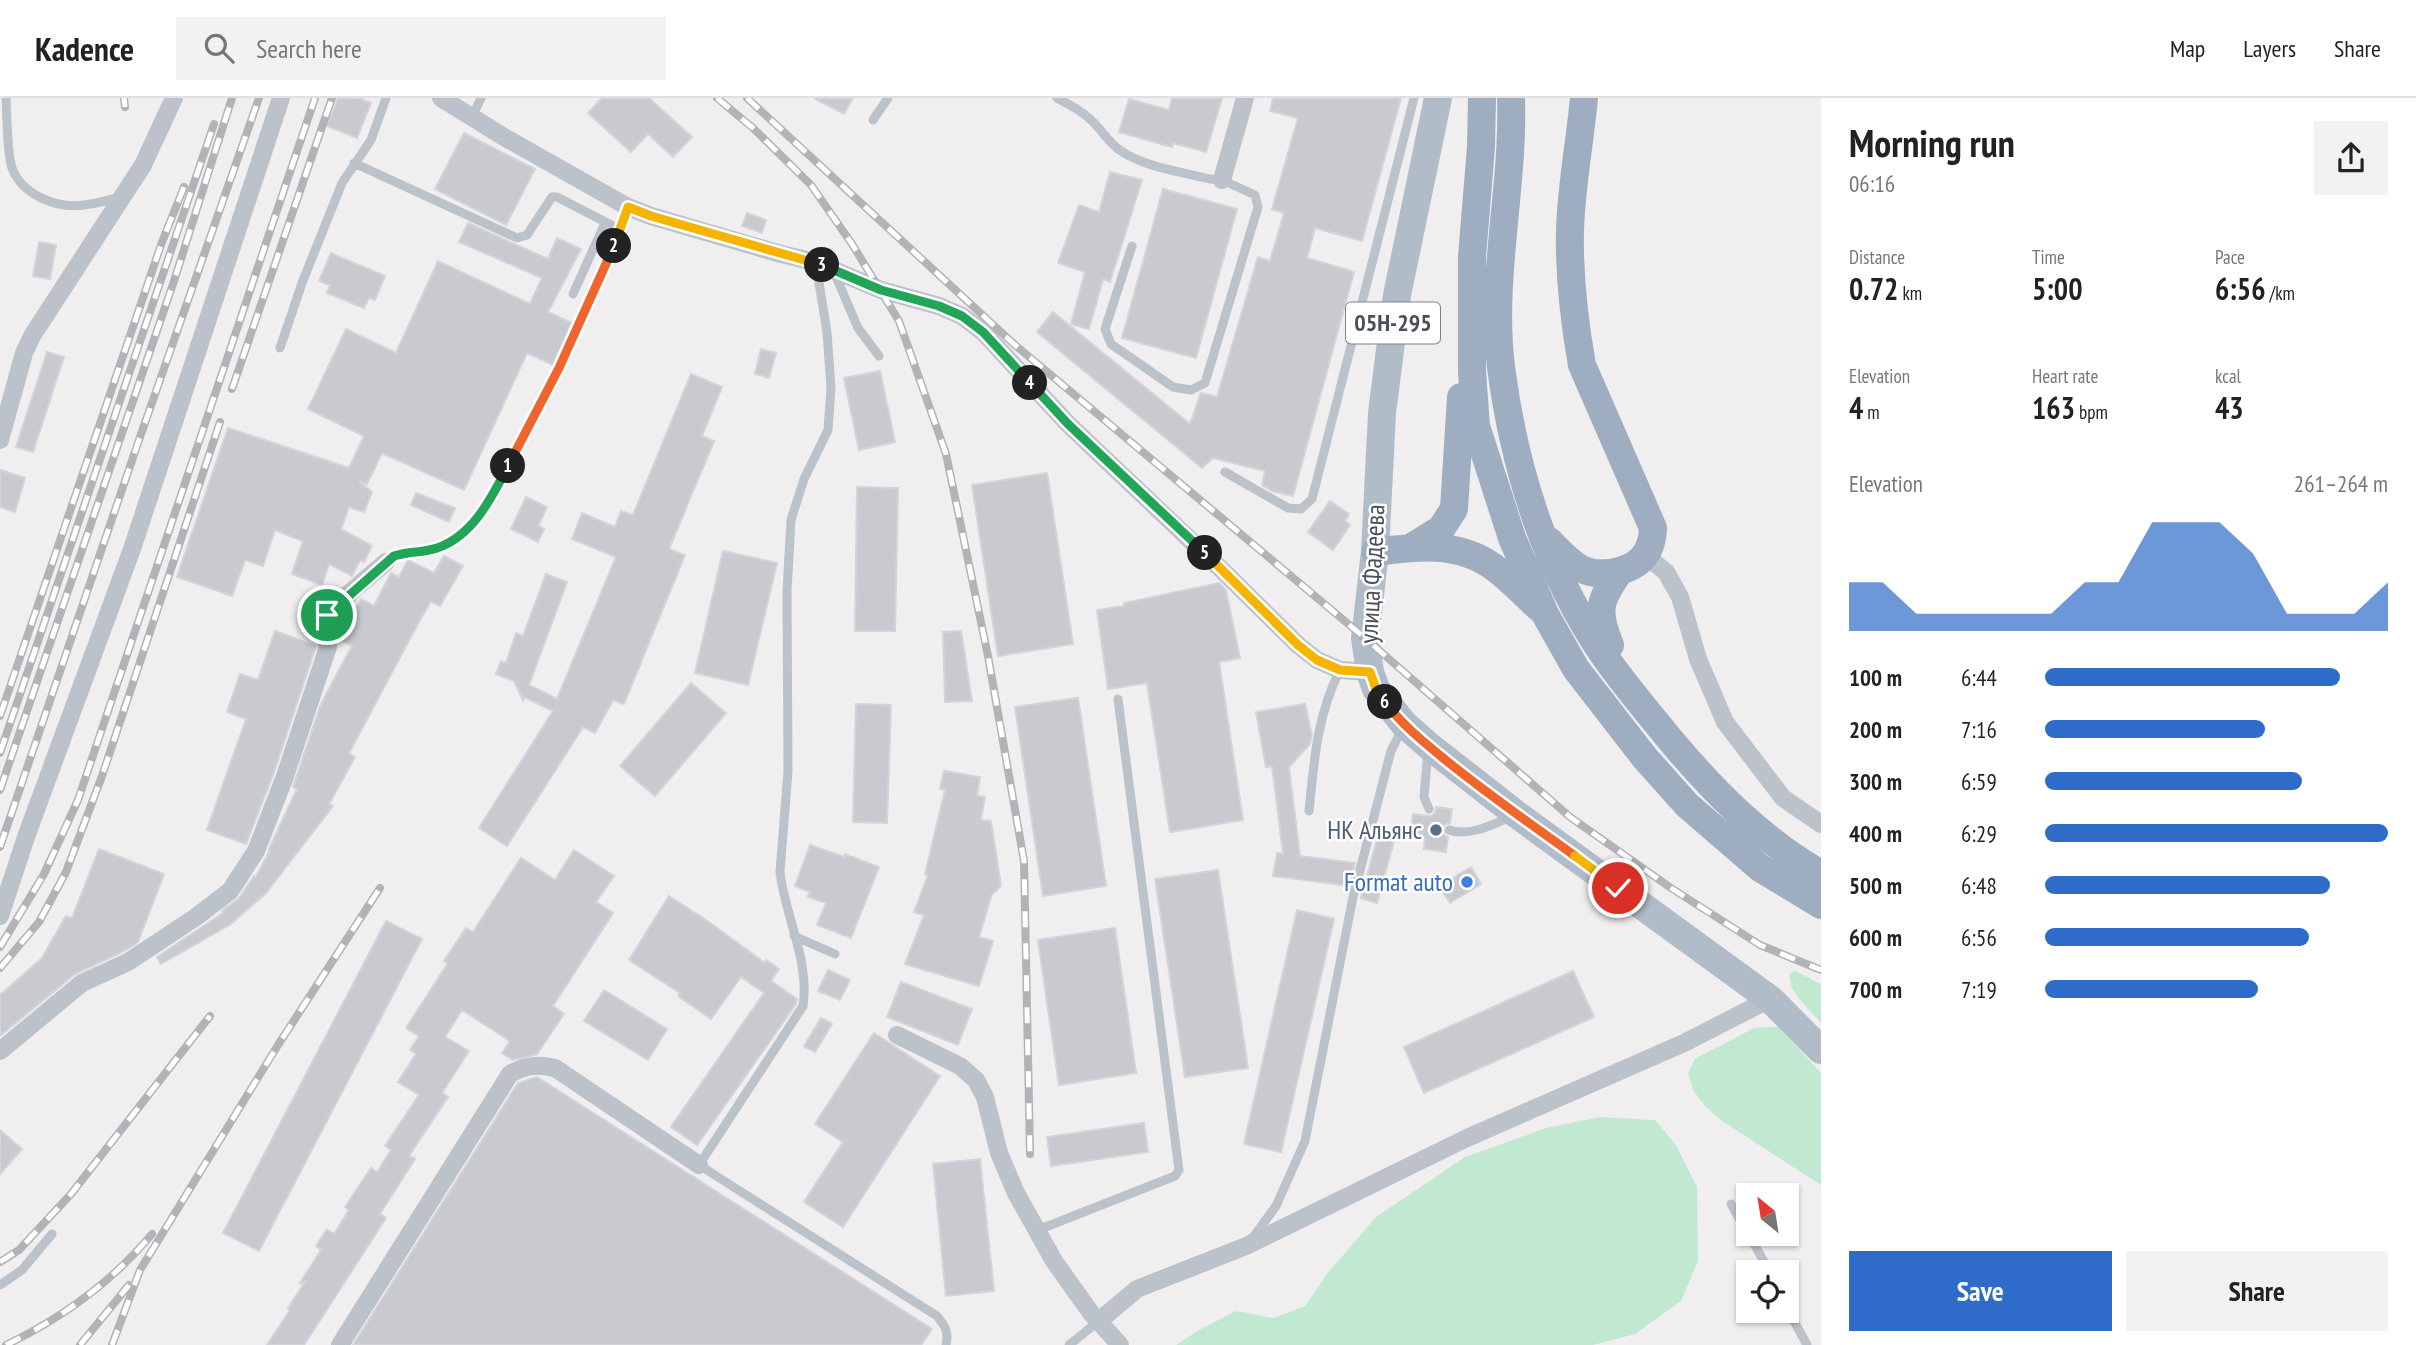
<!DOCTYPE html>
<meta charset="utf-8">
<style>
body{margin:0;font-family:"PT Sans Narrow",sans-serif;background:#f2f2f2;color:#222;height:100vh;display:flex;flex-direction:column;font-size:26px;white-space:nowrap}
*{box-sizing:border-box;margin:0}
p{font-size:23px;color:#767676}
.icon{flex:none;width:38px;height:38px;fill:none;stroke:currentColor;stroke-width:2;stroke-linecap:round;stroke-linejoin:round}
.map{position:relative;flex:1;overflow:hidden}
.panel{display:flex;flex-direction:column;background:#fff;width:595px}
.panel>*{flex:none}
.needle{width:46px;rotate:330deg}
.tools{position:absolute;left:1736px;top:1085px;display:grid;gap:14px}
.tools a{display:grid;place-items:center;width:63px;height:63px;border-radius:0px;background:#fff;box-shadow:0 2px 5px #0004;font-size:35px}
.pin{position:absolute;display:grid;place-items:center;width:60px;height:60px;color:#fff;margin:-30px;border:4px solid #fff;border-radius:50%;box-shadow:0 2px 7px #0007}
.km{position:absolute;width:35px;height:35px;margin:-18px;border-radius:50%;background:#222;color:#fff;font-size:19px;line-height:35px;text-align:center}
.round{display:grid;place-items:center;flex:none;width:74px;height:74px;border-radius:0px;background:#f2f2f2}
.overview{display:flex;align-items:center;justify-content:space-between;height:119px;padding:0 28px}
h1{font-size:38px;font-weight:600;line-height:52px}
.figures{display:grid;grid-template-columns:repeat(3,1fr);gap:10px;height:119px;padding:7px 28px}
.figures div{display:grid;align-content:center}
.figures b{font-size:30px;font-weight:600}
.figures small{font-size:19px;font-weight:400}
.figures p{font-size:19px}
.chart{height:196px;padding:14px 28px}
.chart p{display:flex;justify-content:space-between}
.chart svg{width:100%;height:126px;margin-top:7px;fill:#2f6cc9;opacity:.7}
.action{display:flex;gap:14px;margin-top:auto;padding:14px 28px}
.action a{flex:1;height:80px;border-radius:0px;background:#2f6cc9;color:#fff;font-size:28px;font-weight:600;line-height:80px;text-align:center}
.action a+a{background:#f2f2f2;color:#222}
ul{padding:0 28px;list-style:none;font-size:23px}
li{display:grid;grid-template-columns:112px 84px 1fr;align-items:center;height:52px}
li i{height:18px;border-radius:9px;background:#2f6cc9}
header{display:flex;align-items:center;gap:42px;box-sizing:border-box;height:98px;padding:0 35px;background:#fff;border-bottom:2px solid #e0e0e0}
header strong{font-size:33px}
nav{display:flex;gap:38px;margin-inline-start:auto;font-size:24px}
.search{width:490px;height:63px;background:#f2f2f2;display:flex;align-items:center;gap:18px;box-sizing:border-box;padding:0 24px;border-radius:0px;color:#767676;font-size:26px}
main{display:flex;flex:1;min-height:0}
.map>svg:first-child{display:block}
.green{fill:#c1e9d2}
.building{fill:#c9cad0;stroke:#d3d4d9;stroke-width:2}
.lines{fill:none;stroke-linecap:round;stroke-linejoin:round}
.service{stroke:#bbc2c9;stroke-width:9}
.minor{stroke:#bbc2c9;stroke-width:18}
.primary{stroke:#b1bcc9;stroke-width:28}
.trunk{stroke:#9eaec0;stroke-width:28}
.rail-casing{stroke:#b1b3b7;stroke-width:8}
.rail{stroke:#fff;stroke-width:5;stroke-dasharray:16;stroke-linecap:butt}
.split-1-casing{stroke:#fff;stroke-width:14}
.split-2-casing{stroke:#fff;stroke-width:14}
.split-3-casing{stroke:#fff;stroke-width:14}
.split-4-casing{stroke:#fff;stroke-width:14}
.split-5-casing{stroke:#fff;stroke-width:14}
.split-6-casing{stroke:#fff;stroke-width:14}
.split-7-casing{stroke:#fff;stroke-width:14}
.split-8-casing{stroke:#fff;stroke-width:14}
.split-1{stroke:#22a559;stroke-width:9}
.split-2{stroke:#f0652b;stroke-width:9}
.split-3{stroke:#f5b400;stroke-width:9}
.split-4{stroke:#22a559;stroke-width:9}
.split-5{stroke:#22a559;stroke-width:9}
.split-6{stroke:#f5b400;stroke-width:9}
.split-7{stroke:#f0652b;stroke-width:9}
.split-8{stroke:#f5b400;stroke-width:9}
.service-dot{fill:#5c6f8a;stroke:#fff;stroke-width:2.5}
.shop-dot{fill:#3f7fe0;stroke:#fff;stroke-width:2.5}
.labels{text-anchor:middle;stroke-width:5;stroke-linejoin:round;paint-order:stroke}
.shield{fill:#fff;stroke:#7f848b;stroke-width:2}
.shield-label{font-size:24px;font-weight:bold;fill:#485059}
.street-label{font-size:26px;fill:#485059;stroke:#fff}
.service-label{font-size:26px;fill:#4e5e75;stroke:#fff;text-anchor:end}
.shop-label{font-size:26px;fill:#366cbe;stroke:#fff;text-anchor:end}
</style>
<header>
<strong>Kadence</strong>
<div class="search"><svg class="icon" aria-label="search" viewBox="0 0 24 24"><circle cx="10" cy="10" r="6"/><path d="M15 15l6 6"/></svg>Search here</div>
<nav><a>Map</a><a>Layers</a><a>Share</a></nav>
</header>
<main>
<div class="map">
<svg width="1821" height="1247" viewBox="0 0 1821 1247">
<rect width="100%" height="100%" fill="#f0eeee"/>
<path class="green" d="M1795,873l26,13v39c-10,-13 -35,-32 -31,-50z
M1768,929h11l42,46v112l-99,-64 -17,-15 -12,-16 -5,-17 7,-14 59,-31z
M1600,1019l55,3 21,25 21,42 1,74 -17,40 -46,33 -42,11h-417l23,-15 37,-19 38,7 31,-12 22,-32 49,-57 89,-60 81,-29z"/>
<path class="building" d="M338,0h21l12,5 -14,35 -30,-12z
M602,0h47l43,39 -19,20 -25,-23 -17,18 -43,-39z
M814,0h39l-9,16z
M1172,0h50l-16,54 -33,-9 -1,4 -53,-15 10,-33 40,11z
M1273,0h128l-39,143 -47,-13 -8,30 47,14 -61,224 -21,-5 -10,-6 3,-14 -52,-13 -11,10 -165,-136 16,-20 137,112 11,-31 16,4 41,-140 12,4 14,-48 -12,-4 26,-91 -28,-7z
M464,35l71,36 -29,56 -71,-36z
M1110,74l32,8 -32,102 -7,-3 -14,50 -18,-5 14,-52 -27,-9 21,-58 20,7z
M1163,91l74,20 -41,149 -74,-20z
M747,115l19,7 -4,13 -20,-7z
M468,125l80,36 9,-21 24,11 -33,63 24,11 -19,42 -26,-12 -63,137 -82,-37 -15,31 -8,-3 13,11 -8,20 -15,-5 -8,22 31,17 -8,16 -4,-2 -8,16 -23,-12 -7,21 -30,-11 11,-33 -28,-11 -12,36 -18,-6 -13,36 -55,-19 51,-149 121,40 15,-32 -56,-27 38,-80 50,24 42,-92 92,43 12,-26 -83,-36z
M39,144l17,3 -6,34 -17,-3z
M331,155l54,23 -10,24 -6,-2 -5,10 -37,-15 3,-8 -11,-4z
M761,251l15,4 -7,25 -14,-4z
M47,254l17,5 -31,95 -17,-5z
M880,273l15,71 -36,8 -15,-72z
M691,276l31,13 -20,49 12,5 -45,108 16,6 -61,149 -11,-4 -18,33 -12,-6 -76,119 -28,-18 74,-117 -29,-14 -1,3 -9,-19 -18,-7 5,-13 5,2 10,-30 7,3 23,-62 21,8 -38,103 28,14 59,-142 -44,-18 10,-26 33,14 6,-16 12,4z
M0,372l25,8 -10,34 -15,-5z
M1047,375l26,171 -75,12 -26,-171z
M857,389l41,1 -3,143h-40z
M416,395l39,15 -6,14 -38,-17z
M526,399l21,10 -9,19 6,3 -6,13 -27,-13z
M1330,403l19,13 -4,7 5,4 -17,25 -25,-18z
M723,453l54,12 -29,122 -53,-12z
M444,458l19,10 -23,40 -9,-5 -11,19 -71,133 6,4 -26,47 4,2 -67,87 -35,31 -70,40 -4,-7 66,-44 -1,-2 17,-13 15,-22 2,1 13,-25v-3l28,-60 -4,-2 28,-83 31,-58 -13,-7 22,-40 13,7 17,-33 8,4 9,-17 26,13z
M1219,485l7,7 14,68 -21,4 24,158 -73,12 -23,-149 -39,6 -11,-79 27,-4v-3z
M275,533l41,15 -43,129 -27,69 -39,-14 39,-111 -19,-7 13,-38 18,6z
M961,533l11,70 -27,1 -2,-70z
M691,585l35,30 -71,83 -35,-30z
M1078,600l28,188 -63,10 -28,-189z
M856,606l35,1 -4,118 -34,-1z
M1305,606l7,31 -2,9 -21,23 11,89 55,7 -6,23 -76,-10 4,-23 6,1 -11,-88 -6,1 -10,-55z
M944,673l36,6 -3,19 8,1 -4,23 10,1 10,65 -9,8 -13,43 14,4 -14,45 -74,-22 19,-49 -10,-3 14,-37 -3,-1 20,-84 -5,-1z
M1436,709l16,2 -2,14 -6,2 -2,4 2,6 4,2 -2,15 -22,-3 1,-10 -15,-2 3,-23 18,2 4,-3z
M1380,731l16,5 -19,69 -16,-5z
M810,747l34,12 1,-3 34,13 -28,71 -34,-13 9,-22 -18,-6 2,-5 -15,-6z
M99,751l65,25 -26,68 -16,10 -47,22 -75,62v-41l42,-37 24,-42 6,2z
M574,752l40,26 -18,26 17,11 -60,93 11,8 -27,40 -24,6 -11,-7 8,-12 -48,-31 -17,27 24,14 -27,42 6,4 -39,59 6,3 -35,55 6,4 -82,127h-37l23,-35 -2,-2 17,-26 -5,1 21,-33 -5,-4 11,-17 7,5 15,-24 -4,-3 26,-39 6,4 14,-22 -6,-4 34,-51 -21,-13 18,-28 -6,-4 9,-14 -13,-8 42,-65 -4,-2 22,-33 7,4 48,-74 34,22z
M1471,769l10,17 -31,19 -11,-17z
M1218,772l30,198 -63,9 -30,-198z
M669,798l40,26 56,41 1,-3 13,9 -8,12 26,18 -1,5 -99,141 -26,-18 93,-134 -23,-16 -30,42 -33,-23 2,-3 -51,-33z
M1297,812l37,9 -53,233 -37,-8z
M386,823l36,18 -163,312 -36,-18z
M1115,830l21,145 -77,12 -21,-145z
M828,872l22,10 -10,20 -22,-9z
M1573,873l21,46 -170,76 -20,-46z
M901,884l71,27 -14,36 -71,-28z
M604,892l63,39 -19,31 -64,-39z
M821,920l11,6 -17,28 -11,-6z
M874,935l66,43 -97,151 -39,-25 39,-60 -28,-18z
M537,979l395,252 -11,16h-568l165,-262z
M1144,1025l4,29 -97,14 -4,-29z
M0,1032l22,19 -22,25z
M980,1061l14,132 -48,5 -13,-132z"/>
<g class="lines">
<path class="service" d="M6,0c1,17 1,56 6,70 10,27 45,41 72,37 12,-1 24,-5 36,-8
M1057,0c13,7 27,14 37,25 9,9 15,20 27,28 24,16 60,21 89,28l12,1 33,15 3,12 -53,176 -14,7 -18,-3 -62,-43 -6,-15 27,-83
M472,19l9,-19
M873,22l15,-22
M354,65l163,75 10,-3 25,-38h5l64,33
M816,166l11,68 4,56 -3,42 -24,49 -13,41 -4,71 1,180 -8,101c5,44 30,89 23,134l-104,159 238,151c8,10 12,16 9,29
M834,174l24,56 21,28
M573,196l32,-71
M280,250l22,-65 40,-100 29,-43 15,-42
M1225,374l63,36 13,1 11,-10 102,-401
M386,464l19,-9h17l20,-7 26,-18 20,-24 71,-136 62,-138 7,-23
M1428,653l-4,46 5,12
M1309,713c5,-49 8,-96 31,-141
M1449,732c19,7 43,-5 61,-13
M794,838l41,18
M1731,1106l39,68
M1038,1132l137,-54 4,-6 -61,-471
M1252,1141l24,-33 29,-65 48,-244 38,-146 12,-24
M0,1187l22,-15 30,-36
M1787,1210l20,37
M1069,1247l30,-24"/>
<path class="minor" d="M441,0l63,39 124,70 23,9 130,38 34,8 66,28 58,16 23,10 21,16 85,92 156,148 74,73 19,15 23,10 30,2
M1222,82l23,-82
M0,342l24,-87 8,-17 111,-171 31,-67
M1646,458l20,16 14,25 18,62 27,63 58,76 38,26
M0,818l26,-79 106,-288 149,-451
M897,937l63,31 16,14 9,17 14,56 17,40 38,68 37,52 29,32
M0,953l82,-68 46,-21 68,-45 34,-26 26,-40 28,-72 44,-132c-2,-9 -5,-18 -3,-27 3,-11 50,-48 61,-58
M1099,1223l38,-32 109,-43 221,-108 217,-95 86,-44
M340,1247l170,-271c16,-9 28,-10 45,-6l144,97"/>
<path class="primary" d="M1438,0l-41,197 -15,118 -7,139 -10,86 5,34 6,17 28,35 25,22 87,68 254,185 51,51"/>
<path class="trunk" d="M1482,0l-1,49 -9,110v115l4,54 36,112 33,76 31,55 69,89 42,47 73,63 61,37
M1511,0c3,90 -21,180 -10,269 13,101 45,203 102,287 20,29 43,56 65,83 45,54 92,102 153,137
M1549,443c9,9 18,19 29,26 9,6 21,7 31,6 28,-4 43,-17 44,-45l-71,-163c-8,-45 -13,-89 -12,-134 1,-44 10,-89 14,-133
M1412,449l29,-18 13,-20 7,-112
M1375,454c40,-5 81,-11 117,14 16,11 31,27 46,41
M1610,547c-14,-34 -11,-45 10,-74"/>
<g class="rail-casing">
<path id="rail" d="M124,0l1,9
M717,0l36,30 58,57 41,59 47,77 47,133 42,202 36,205 6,293
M747,0l268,247 350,293 205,179 101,71 89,57 61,25
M232,291l100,-291
M0,618l162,-474 22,-55
M0,655l214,-629
M0,692l174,-509 58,-183
M0,749l140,-410 119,-339
M0,849l44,-73 34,-74 237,-702
M0,870l39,-46 27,-50 36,-96 118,-354
M0,1164l19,-12 52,-56 139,-178
M6,1247c56,-27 106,-63 146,-111
M80,1247l49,-60
M112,1247l28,-75 138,-225 102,-157"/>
</g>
<use href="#rail" class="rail"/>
</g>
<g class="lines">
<g class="split-1-casing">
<path id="split-1" d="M327,517l67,-59c15,-5 29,-3 43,-8 36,-12 55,-51 71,-82"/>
</g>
<g class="split-2-casing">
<path id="split-2" d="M508,368l51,-98 55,-122"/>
</g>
<g class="split-3-casing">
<path id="split-3" d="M614,148l14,-39 23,9 171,49"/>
</g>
<g class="split-4-casing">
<path id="split-4" d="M822,167l59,25 58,16 23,10 21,16 47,51"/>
</g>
<g class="split-5-casing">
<path id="split-5" d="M1030,285l38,41 137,129"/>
</g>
<g class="split-6-casing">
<path id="split-6" d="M1205,455l93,92 19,15 23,10 30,2 6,17 9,13"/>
</g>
<g class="split-7-casing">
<path id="split-7" d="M1385,604c18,24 41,42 63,60 41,33 84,63 127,94"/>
</g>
<g class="split-8-casing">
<path id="split-8" d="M1575,758l43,32"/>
</g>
<use href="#split-1" class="split-1"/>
<use href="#split-2" class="split-2"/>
<use href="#split-3" class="split-3"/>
<use href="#split-4" class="split-4"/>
<use href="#split-5" class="split-5"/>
<use href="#split-6" class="split-6"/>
<use href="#split-7" class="split-7"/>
<use href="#split-8" class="split-8"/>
</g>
<circle class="service-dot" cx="1436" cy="732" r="7"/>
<circle class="shop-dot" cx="1467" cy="784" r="7"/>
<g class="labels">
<rect class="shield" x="1346" y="204.5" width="94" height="41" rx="5"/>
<g class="shield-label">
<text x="1393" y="233">05Н-295</text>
</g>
<g class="street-label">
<text transform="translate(1372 476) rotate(-87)" y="9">улица Фадеева</text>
</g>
<g class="service-label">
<text x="1422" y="741">НК Альянс</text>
</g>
<g class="shop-label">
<text x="1453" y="793">Format auto</text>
</g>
</g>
</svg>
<div class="tools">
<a><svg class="needle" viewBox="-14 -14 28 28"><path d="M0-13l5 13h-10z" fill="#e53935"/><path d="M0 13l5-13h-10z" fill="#767676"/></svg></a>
<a><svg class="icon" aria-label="locate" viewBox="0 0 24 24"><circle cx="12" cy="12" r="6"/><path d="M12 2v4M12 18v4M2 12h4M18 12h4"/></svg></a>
</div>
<div class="pin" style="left:327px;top:517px;background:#1e9e55"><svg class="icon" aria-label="arrive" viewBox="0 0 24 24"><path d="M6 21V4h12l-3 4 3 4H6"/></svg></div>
<div class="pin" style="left:1618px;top:790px;background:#d93025"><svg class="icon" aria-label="check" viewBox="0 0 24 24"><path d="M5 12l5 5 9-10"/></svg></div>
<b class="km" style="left:508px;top:368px">1</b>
<b class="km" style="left:614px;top:148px">2</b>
<b class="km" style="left:822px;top:167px">3</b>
<b class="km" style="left:1030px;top:285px">4</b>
<b class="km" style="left:1205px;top:455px">5</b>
<b class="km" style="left:1385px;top:604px">6</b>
</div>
<section class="panel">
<div class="overview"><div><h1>Morning run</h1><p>06:16</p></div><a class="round"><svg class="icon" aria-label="share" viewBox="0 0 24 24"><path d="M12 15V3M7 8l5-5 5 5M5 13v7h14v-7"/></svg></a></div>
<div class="figures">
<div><p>Distance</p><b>0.72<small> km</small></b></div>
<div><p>Time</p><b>5:00</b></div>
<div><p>Pace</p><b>6:56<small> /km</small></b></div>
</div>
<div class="figures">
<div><p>Elevation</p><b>4<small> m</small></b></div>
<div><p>Heart rate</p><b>163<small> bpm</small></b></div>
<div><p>kcal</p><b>43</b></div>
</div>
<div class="chart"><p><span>Elevation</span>261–264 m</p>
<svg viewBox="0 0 160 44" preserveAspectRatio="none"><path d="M0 44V27L10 27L20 38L30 38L40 38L50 38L60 38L70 27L80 27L90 6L100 6L110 6L120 17L130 38L140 38L150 38L160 27V44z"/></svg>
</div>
<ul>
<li><b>100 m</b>6:44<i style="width:86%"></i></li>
<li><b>200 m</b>7:16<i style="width:64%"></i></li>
<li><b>300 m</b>6:59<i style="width:75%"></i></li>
<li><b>400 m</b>6:29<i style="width:100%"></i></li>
<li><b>500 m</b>6:48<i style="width:83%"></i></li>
<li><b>600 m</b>6:56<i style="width:77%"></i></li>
<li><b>700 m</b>7:19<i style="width:62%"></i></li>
</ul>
<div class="action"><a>Save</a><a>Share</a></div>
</section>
</main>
